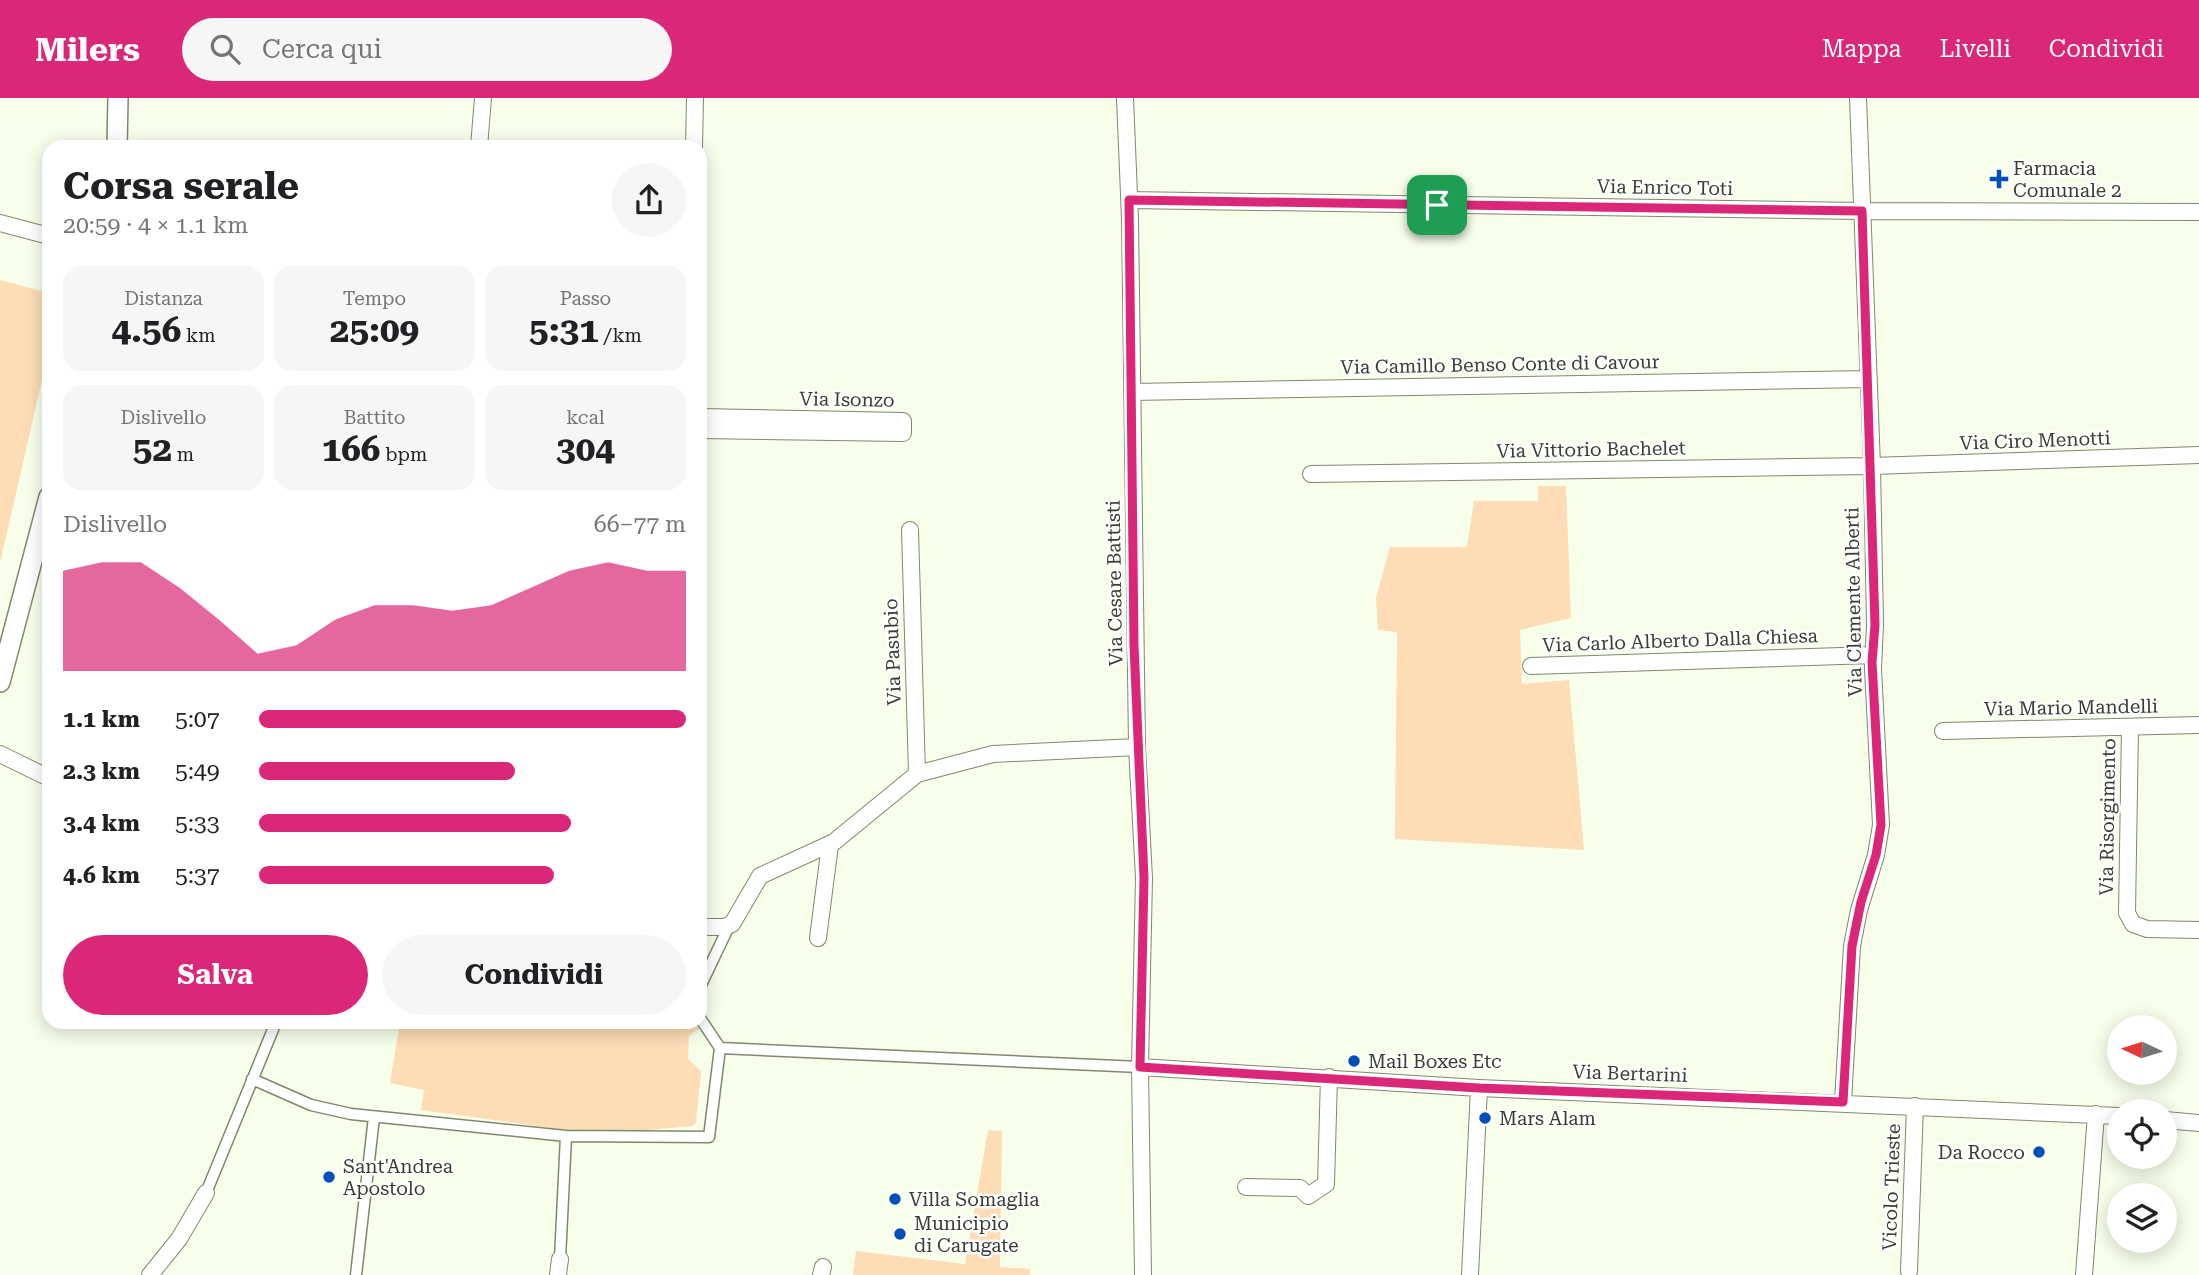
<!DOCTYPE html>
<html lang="it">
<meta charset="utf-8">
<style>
body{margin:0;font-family:"Roboto Serif",serif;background:#f6f6f6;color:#202124;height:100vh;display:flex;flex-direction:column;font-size:26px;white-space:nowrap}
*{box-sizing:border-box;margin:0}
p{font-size:23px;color:#757577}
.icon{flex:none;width:38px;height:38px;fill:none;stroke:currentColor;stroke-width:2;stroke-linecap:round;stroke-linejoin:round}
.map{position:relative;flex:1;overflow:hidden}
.details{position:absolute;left:42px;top:42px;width:665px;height:889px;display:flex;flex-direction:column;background:#fff;border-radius:21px;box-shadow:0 4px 18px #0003}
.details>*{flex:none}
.needle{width:46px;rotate:274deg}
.tools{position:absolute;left:2107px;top:917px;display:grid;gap:14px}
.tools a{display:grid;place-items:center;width:70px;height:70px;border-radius:50%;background:#fff;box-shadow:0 4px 18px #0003;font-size:35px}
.pin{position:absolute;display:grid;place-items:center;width:60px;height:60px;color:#fff;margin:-30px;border-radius:14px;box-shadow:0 4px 10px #0006}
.round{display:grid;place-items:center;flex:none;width:74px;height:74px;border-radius:37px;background:#f6f6f6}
.head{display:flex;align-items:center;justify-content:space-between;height:119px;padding:0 21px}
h1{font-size:38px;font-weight:700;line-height:52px}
.stats{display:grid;grid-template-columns:repeat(3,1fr);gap:10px;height:119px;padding:7px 21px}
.stats div{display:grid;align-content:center;border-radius:18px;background:#f6f6f6;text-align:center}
.stats b{font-size:35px;font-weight:700}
.stats small{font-size:19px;font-weight:400}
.stats p{font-size:19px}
.chart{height:196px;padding:14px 21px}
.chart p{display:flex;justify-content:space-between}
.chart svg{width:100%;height:126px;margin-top:7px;fill:#db2777;opacity:.7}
.action{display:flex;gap:14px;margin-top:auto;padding:14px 21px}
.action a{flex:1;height:80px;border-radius:42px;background:#db2777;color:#fff;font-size:28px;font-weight:700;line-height:80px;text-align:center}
.action a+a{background:#f6f6f6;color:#202124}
ul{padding:0 21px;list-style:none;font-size:23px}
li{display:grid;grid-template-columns:112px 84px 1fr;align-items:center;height:52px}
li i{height:18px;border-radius:9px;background:#db2777}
header{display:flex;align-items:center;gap:42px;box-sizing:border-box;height:98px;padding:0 35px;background:#db2777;color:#fff}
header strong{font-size:33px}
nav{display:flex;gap:38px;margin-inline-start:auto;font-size:24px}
.search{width:490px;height:63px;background:#f6f6f6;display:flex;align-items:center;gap:18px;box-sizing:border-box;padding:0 24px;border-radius:38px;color:#757577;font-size:26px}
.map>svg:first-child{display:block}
.green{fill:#fddcb6}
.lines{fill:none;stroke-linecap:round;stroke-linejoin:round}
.pedestrian-casing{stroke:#7e896b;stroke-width:13}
.minor-casing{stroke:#7e896b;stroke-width:18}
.tertiary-casing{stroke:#7e896b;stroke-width:22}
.pedestrian{stroke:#fff;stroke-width:10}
.minor{stroke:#fff;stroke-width:16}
.tertiary{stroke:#fff;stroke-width:19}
.route-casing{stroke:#fff;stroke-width:14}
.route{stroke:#db2777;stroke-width:9}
.poi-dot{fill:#034fb9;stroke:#fff;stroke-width:2.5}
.labels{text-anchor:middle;stroke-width:5;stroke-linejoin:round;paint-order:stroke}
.poi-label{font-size:19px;fill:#393e31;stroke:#fff;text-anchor:start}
.street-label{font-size:19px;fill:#393e31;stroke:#fff}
</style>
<header>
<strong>Milers</strong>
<div class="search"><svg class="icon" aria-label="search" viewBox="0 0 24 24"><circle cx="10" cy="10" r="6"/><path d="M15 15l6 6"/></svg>Cerca qui</div>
<nav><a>Mappa</a><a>Livelli</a><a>Condividi</a></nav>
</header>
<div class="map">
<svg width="2199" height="1177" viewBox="0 0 2199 1177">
<rect width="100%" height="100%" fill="#f7ffeb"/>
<path class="green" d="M0,182l49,13v56l-49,214z
M1538,388h28l5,132 -51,12 2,54 47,-4 15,170 -189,-11 2,-207 -19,-2 -2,-32 14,-51h77l7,-46h64z
M400,924h294l5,7 -10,7 -1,23 13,12 -5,52 -3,3 -68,6 -59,-2 -145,-20 3,-20 -34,-7z
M988,1032l14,1 -2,136 30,2v6h-177l3,-24 109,13z"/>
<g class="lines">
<g class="pedestrian-casing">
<path id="pedestrian" d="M700,889l29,-61
M700,920l20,30
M720,950l420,19
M252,981l59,26 40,9 215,22 143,1 11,-89
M206,1095l70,-171
M560,1161l6,-123
M356,1177l18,-158"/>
</g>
<g class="minor-casing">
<path id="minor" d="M1125,0l5,121 7,528 7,131 -4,189 3,208
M479,49l4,-49
M694,49l1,-49
M1129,102l733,11 337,1
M0,125l49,13
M1132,294l737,-13
M700,319l203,4v12l-203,-3
M1311,376l561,-8 327,-11
M910,432l7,244
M1531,568l342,-11
M2130,629l-3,186 6,11 14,5 52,1
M1943,633l256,-6
M0,656l49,24
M700,829h24l8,-3 28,-48 74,-34 83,-68 76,-20 144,-7
M818,840l12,-93
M1140,969l339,21 640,28
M1843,1004l9,-156 7,-36 17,-55 5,-30 -8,-156 2,-44 -3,-159 -14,-368
M2165,1022l34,3
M1246,1089l54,1 8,8 18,-12 3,-107
M1909,1173l6,-165
M150,1177l29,-36 27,-46
M558,1177l2,-16
M821,1177l2,-8
M1470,1177l9,-187
M2084,1177l12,-161"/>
</g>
<g class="tertiary-casing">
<path id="tertiary" d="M117,49l1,-49
M0,584l49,-185"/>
</g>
<use href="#pedestrian" class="pedestrian"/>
<use href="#minor" class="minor"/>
<use href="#tertiary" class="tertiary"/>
</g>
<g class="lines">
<g class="route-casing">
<path id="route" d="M1129,102l733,11 13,414 -3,37 9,163 -5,30 -15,47 -9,44 -9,156 -364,-14 -339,-21 4,-189 -10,-233z"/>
</g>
<use href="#route" class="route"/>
</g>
<g class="poi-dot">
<path d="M1995.5 70.5h7v7h7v7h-7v7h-7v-7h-7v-7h7z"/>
<circle cx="1354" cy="963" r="7"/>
<circle cx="1485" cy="1020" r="7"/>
<circle cx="2039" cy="1054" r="7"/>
<circle cx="329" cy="1079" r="7"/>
<circle cx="895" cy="1101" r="7"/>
<circle cx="900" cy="1136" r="7"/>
</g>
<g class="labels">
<g class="poi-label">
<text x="2013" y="77">Farmacia<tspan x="2013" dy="22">Comunale 2</tspan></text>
<text x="1368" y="970">Mail Boxes Etc</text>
<text x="1499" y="1027">Mars Alam</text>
<text x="2025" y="1061" text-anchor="end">Da Rocco</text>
<text x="343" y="1075">Sant'Andrea<tspan x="343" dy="22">Apostolo</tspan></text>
<text x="909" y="1108">Villa Somaglia</text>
<text x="914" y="1132">Municipio<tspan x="914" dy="22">di Carugate</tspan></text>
</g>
<g class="street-label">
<text transform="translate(1665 89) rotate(1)" y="7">Via Enrico Toti</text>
<text transform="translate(1500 266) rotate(-1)" y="7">Via Camillo Benso Conte di Cavour</text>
<text transform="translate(847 301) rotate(1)" y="7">Via Isonzo</text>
<text transform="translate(2035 342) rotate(-2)" y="7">Via Ciro Menotti</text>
<text transform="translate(1591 351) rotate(-1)" y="7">Via Vittorio Bachelet</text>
<text transform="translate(1114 485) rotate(-91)" y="7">Via Cesare Battisti</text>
<text transform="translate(1853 504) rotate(-91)" y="7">Via Clemente Alberti</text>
<text transform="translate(1680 542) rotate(-2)" y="7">Via Carlo Alberto Dalla Chiesa</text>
<text transform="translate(892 554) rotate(-92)" y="7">Via Pasubio</text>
<text transform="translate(2071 609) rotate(-1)" y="7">Via Mario Mandelli</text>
<text transform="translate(2107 719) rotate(-89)" y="7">Via Risorgimento</text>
<text transform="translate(1630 975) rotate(2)" y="7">Via Bertarini</text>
<text transform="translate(1891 1089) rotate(-88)" y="7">Vicolo Trieste</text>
</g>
</g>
</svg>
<div class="tools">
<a><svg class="needle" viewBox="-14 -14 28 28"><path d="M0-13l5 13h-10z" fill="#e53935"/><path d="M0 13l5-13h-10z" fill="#757577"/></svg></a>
<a><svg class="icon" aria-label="locate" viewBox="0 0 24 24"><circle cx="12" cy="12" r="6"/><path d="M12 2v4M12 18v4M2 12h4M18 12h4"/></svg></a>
<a><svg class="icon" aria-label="layers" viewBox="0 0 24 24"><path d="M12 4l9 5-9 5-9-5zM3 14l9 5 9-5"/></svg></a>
</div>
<div class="pin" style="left:1437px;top:107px;background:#1e9e55"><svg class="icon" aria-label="arrive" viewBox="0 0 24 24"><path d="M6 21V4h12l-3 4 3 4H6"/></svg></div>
<section class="details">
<div class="head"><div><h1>Corsa serale</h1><p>20:59 · 4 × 1.1 km</p></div><a class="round"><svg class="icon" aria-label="share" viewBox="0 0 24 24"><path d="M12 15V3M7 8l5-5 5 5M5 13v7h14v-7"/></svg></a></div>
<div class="stats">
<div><p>Distanza</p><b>4.56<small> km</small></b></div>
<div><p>Tempo</p><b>25:09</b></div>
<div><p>Passo</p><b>5:31<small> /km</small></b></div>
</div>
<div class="stats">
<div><p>Dislivello</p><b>52<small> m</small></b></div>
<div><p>Battito</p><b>166<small> bpm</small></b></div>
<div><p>kcal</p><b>304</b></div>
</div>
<div class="chart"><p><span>Dislivello</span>66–77 m</p>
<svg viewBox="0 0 160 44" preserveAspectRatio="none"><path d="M0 44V9L10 6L20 6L30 15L40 26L50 38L60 35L70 26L80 21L90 21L100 23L110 21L120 15L130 9L140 6L150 9L160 9V44z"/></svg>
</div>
<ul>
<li><b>1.1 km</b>5:07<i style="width:100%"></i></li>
<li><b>2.3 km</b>5:49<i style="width:60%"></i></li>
<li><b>3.4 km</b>5:33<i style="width:73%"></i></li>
<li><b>4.6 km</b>5:37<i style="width:69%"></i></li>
</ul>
<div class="action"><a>Salva</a><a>Condividi</a></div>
</section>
</div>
